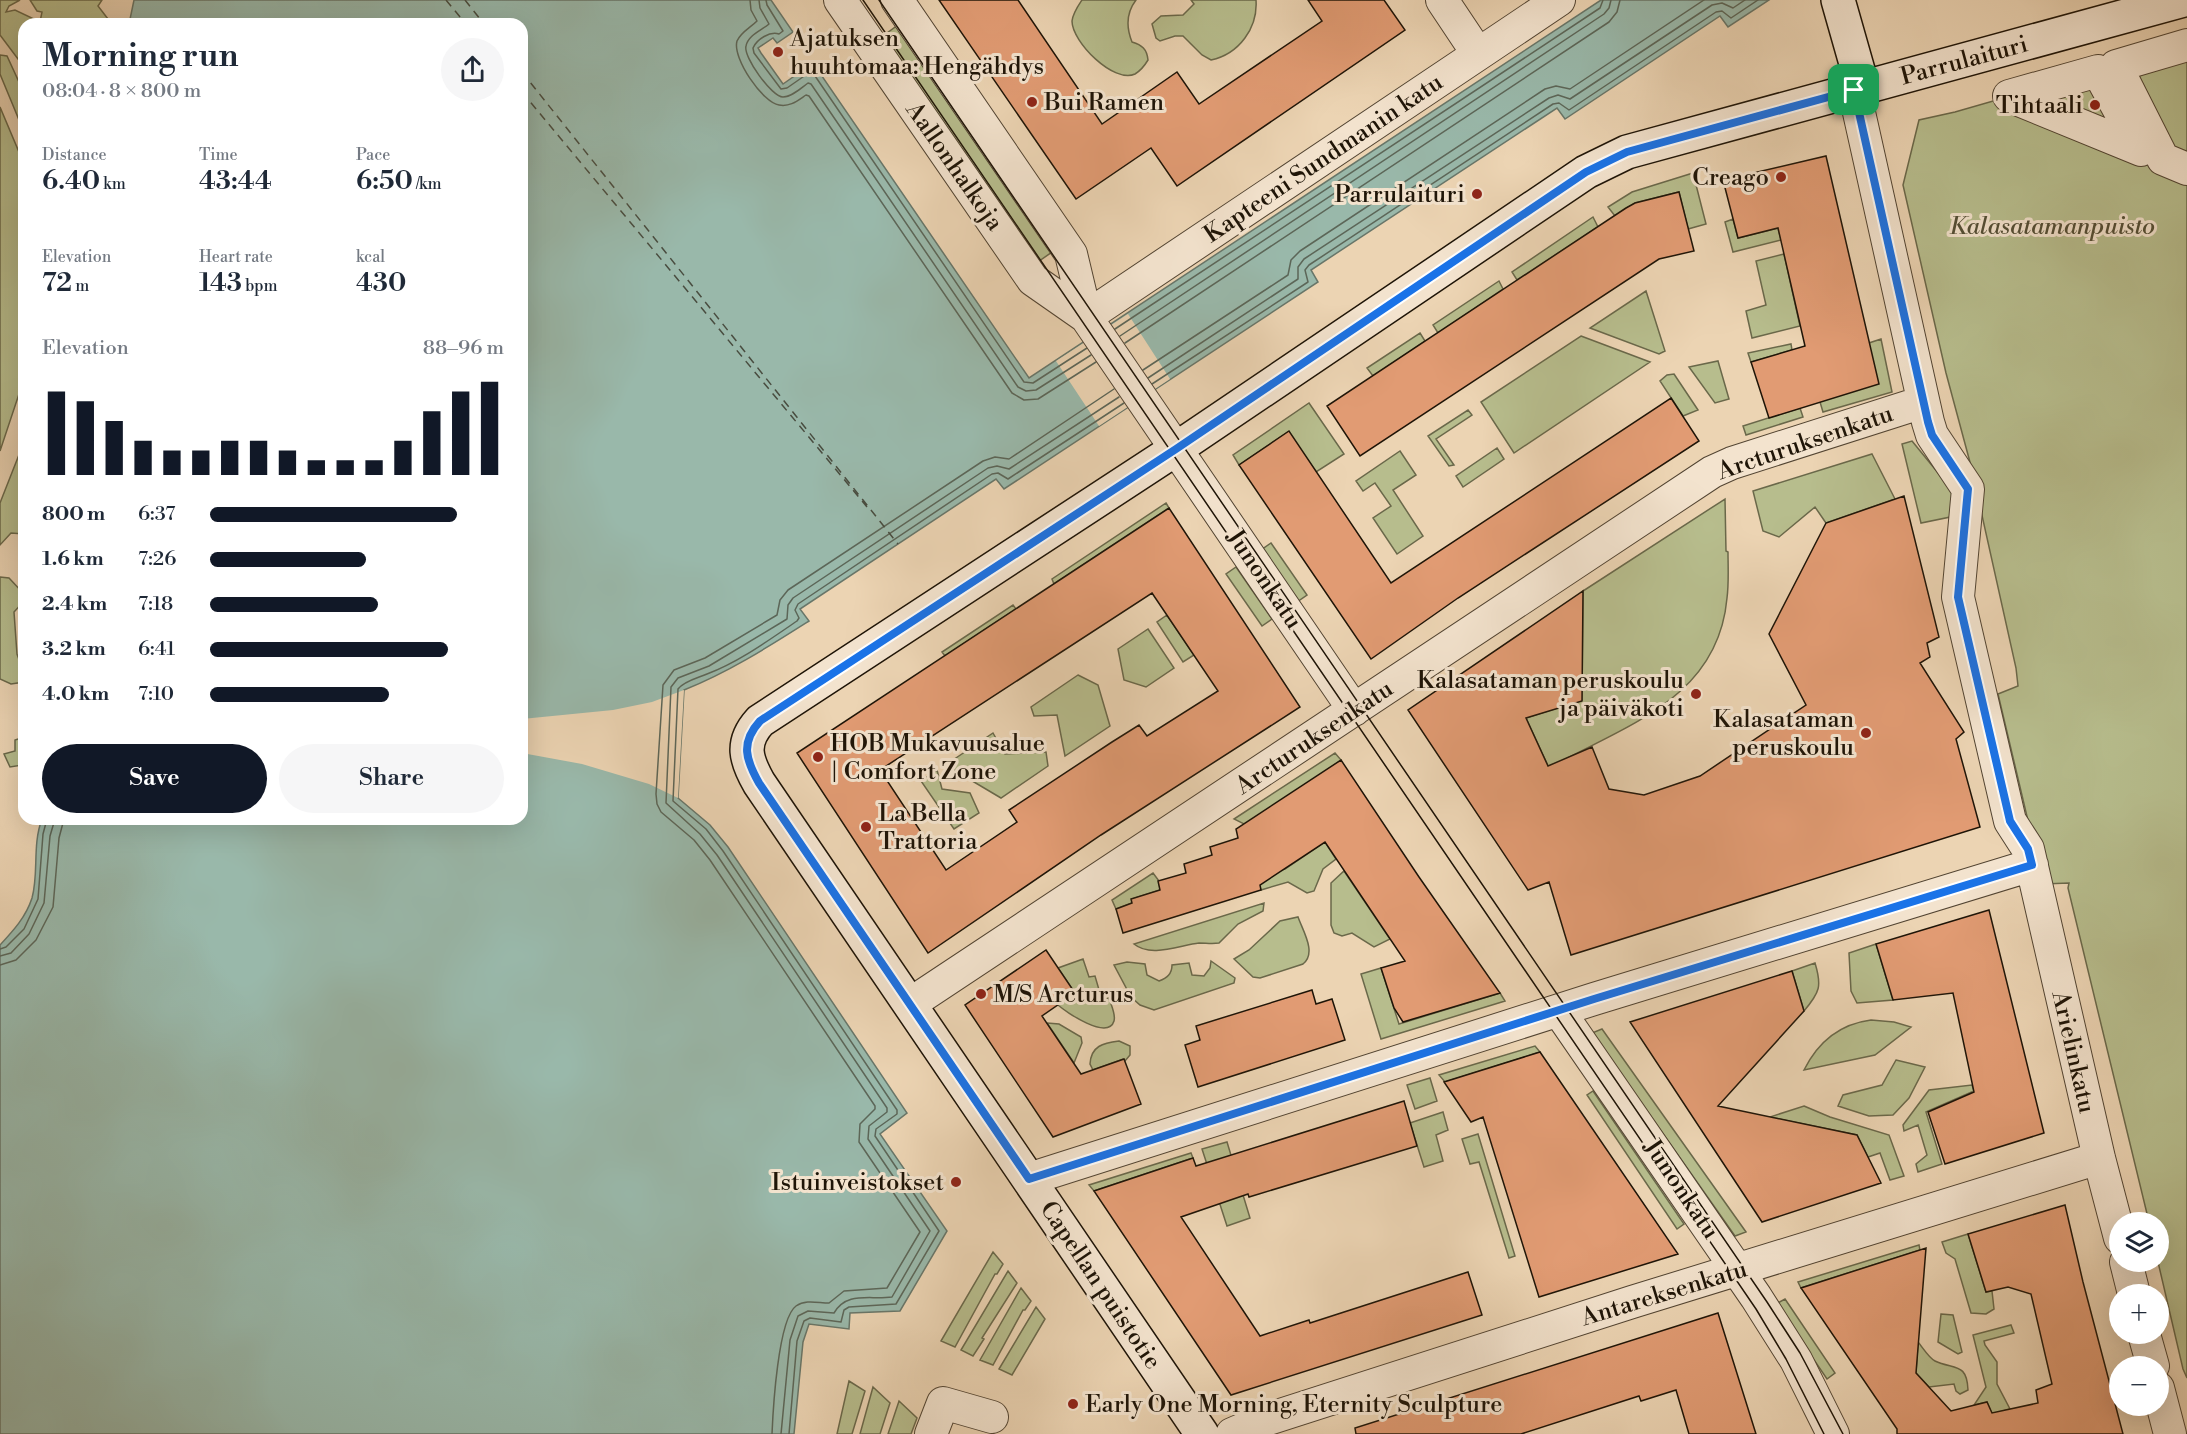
<!DOCTYPE html>
<meta charset="utf-8">
<style>
body{margin:0;font-family:"Libre Bodoni",serif;background:#f6f6f7;color:#1f2937;height:100vh;display:flex;flex-direction:column;font-size:22px;white-space:nowrap}
*{box-sizing:border-box;margin:0}
p{font-size:20px;color:#747a83}
.icon{flex:none;width:33px;height:33px;fill:none;stroke:currentColor;stroke-width:2;stroke-linecap:round;stroke-linejoin:round}
.map{position:relative;flex:1;overflow:hidden}
.panel{position:absolute;left:18px;top:18px;width:510px;height:807px;display:flex;flex-direction:column;background:#fff;border-radius:18px;box-shadow:0 6px 24px #0002}
.panel>*{flex:none}
.buttons{position:absolute;left:2109px;top:1212px;display:grid;gap:12px}
.buttons a{display:grid;place-items:center;width:60px;height:60px;border-radius:50%;background:#fff;box-shadow:0 6px 24px #0002;font-size:30px}
.pin{position:absolute;display:grid;place-items:center;width:51px;height:51px;color:#fff;margin:-26px;border-radius:12px;box-shadow:0 3px 9px #0006}
.round{display:grid;place-items:center;flex:none;width:63px;height:63px;border-radius:32px;background:#f6f6f7}
.summary{display:flex;align-items:center;justify-content:space-between;height:102px;padding:0 24px}
h1{font-size:33px;font-weight:600;line-height:45px}
.metrics{display:grid;grid-template-columns:repeat(3,1fr);gap:9px;height:102px;padding:6px 24px}
.metrics div{display:grid;align-content:center}
.metrics b{font-size:26px;font-weight:600}
.metrics small{font-size:16px;font-weight:400}
.metrics p{font-size:16px}
.chart{height:168px;padding:12px 24px}
.chart p{display:flex;justify-content:space-between}
.chart svg{width:100%;height:108px;margin-top:6px;stroke:#111827;stroke-width:6}
.primary-button{display:flex;gap:12px;margin-top:auto;padding:12px 24px}
.primary-button a{flex:1;height:69px;border-radius:36px;background:#111827;color:#fff;font-size:24px;font-weight:600;line-height:69px;text-align:center}
.primary-button a+a{background:#f6f6f7;color:#1f2937}
ul{padding:0 24px;list-style:none;font-size:20px}
li{display:grid;grid-template-columns:96px 72px 1fr;align-items:center;height:45px}
li i{height:15px;border-radius:8px;background:#111827}
.map>svg:first-child{display:block}
.green{fill:#b7bd8d;stroke:#6a684a;stroke-width:1.5}
.water{fill:#99b8aa;stroke:#687669;stroke-width:1.5}
.pier{fill:#ecd4b3}
.lines{fill:none;stroke-linecap:round;stroke-linejoin:round}
.shore{stroke:#5c6658;stroke-width:1.5}
.ferry{stroke:#494d40;stroke-width:1.5;stroke-dasharray:8 6;stroke-linecap:butt}
.building{fill:#e19b73;stroke:#1e1407;stroke-width:1.5;fill-rule:evenodd}
.street-casing{stroke:#524432;stroke-width:34}
.secondary-casing{stroke:#1e1407;stroke-width:36}
.street{stroke:#f3e3ce;stroke-width:32}
.secondary{stroke:#f3e3ce;stroke-width:33}
.tram{stroke:#1e1407;stroke-width:1.5}
.route-casing{stroke:#fff;stroke-width:12}
.route{stroke:#1a73e8;stroke-width:8}
.poi-dot{fill:#8f2418;stroke:#f3e3ce;stroke-width:2}
.labels{text-anchor:middle;stroke-width:6;stroke-linejoin:round;paint-order:stroke}
.poi-label{font-size:24px;fill:#1e1407;stroke:#f3e3ce;text-anchor:start}
.street-label{font-size:24px;fill:#1e1407;stroke:#f3e3ce}
.park-label{font-size:24px;font-style:italic;fill:#544f36;stroke:#f3e3ce}
</style>
<div class="map">
<svg width="2187" height="1434" viewBox="0 0 2187 1434">
<rect width="100%" height="100%" fill="#ecd4b3"/>
<filter id="stains"><feTurbulence type="fractalNoise" baseFrequency=".00333" numOctaves="4"/><feColorMatrix values="0 0 0 0 .2 0 0 0 0 .09 0 0 0 0 .02 0 0 0 .5 -.17"/></filter>
<radialGradient id="worn" r=".72"><stop offset=".6" stop-color="#630" stop-opacity="0"/><stop offset="1" stop-color="#630" stop-opacity=".3"/></radialGradient>
<path class="green" d="M0,0h20l-11,6 -3,6 9,-2 25,12 2,-10 -5,-1 -7,-11h72l-4,6 10,13 -1,5h-83v43l-24,-32z
M1082,0h54c-10,13 -10,27 -4,42 10,3 15,7 16,18 -3,5 -8,11 -13,14 -21,10 -63,-32 -63,-53 1,-8 6,-15 10,-21z
M1191,0h65c2,28 -17,54 -45,60l-9,-5 -19,-19h-8l-15,5 -4,-3 -4,-14 9,-8 22,-1 11,-11z
M902,22l153,228 -23,16 -149,-230z
M2187,45v1333l-4,-9 -25,-107v-40h-9l-81,-334 1,-5 -26,1 -45,-190 20,-8 -2,-18 -45,-202 -25,-93 -43,-188 16,-65 36,-8z
M0,55l7,1 17,37v39l-24,-58z
M0,107l24,57v215l-24,72z
M1693,173l13,51 -18,5 -9,-37 -44,11 -20,13 -7,-9 24,-15z
M1593,217l5,10 -81,53 -5,-8z
M1733,219l5,19 40,-10 3,12 -48,12 -8,-30z
M1784,254l16,72 -48,12 -6,-27 20,-6 -10,-44z
M1499,281l4,8 -65,44 -5,-8z
M1646,291l19,60 -6,3 -69,-26z
M1420,333l5,8 -52,35 -6,-8z
M1581,336l69,26 -136,91 -33,-51z
M1881,339l11,53 -69,20 -3,-10 49,-59z
M1791,344l1,6 -41,12 -3,-9z
M1718,361l11,38 -14,4 -26,-36z
M1674,374l24,36 -15,6 -23,-35 7,-6z
M1309,403l35,51 -28,18 -28,-40 -49,33 -6,-10z
M1800,408l3,9 -57,18 -3,-9z
M1468,410l4,5 -36,24 18,26 -5,1 -21,-30z
M1912,441l49,60 -6,15 -34,7 -19,-79z
M24,442v92l-13,-1 -11,12v-42z
M1497,448l7,11 -41,28 -7,-11z
M1400,451l16,24 -23,15 30,46 -26,18 -24,-36 18,-12 -16,-23 -12,8 -7,-10z
M1872,454l23,45 -69,24 -11,-16 -36,30 -16,-6 -10,-40z
M1725,499l1,52 2,1c0,15 1,31 -1,46 -9,102 -104,128 -178,170l-23,-50 56,-18 1,-109z
M1166,503l3,5 -115,76 -2,-5z
M1271,543l36,52 -10,7 -36,-52z
M1236,567l36,52 -10,7 -36,-52z
M0,577l9,1 15,16v7l-10,11 3,42 7,19v9l-13,2 -11,-5z
M1013,605l3,4 -71,47 -3,-4z
M1167,615l27,40 -11,7 -26,-40z
M1148,629l26,39 -28,19 -22,-7 -6,-31z
M1078,675l20,10 12,41 -45,30 -8,-41 -23,1 -3,-9z
M993,733l12,21 41,-2 2,14 -47,32 -49,-29 -2,-7z
M24,737v47l-2,-19 -12,2 -6,-13 11,-3v-11z
M1335,753l6,7 -93,66 -14,-7z
M937,770l5,19 28,4 9,20 -25,16 -33,-48z
M1325,842l11,17 -13,10 -9,22 -7,2 -19,-11 -27,8 -4,-13 28,-8z
M1344,871l46,68 -16,8 -22,-14 -10,3 -8,-3 -3,-8v-42z
M1153,873l6,8 1,9 -28,9v4l-16,6 -4,-9z
M1264,903l-1,8 -25,13 -19,19c-7,1 -13,0 -20,0 -19,2 -48,15 -65,1z
M1298,917c5,14 19,36 5,47l-43,14 -7,-1 -19,-18 15,-9 31,-29z
M1876,944l17,56 -36,3 -6,-12 -2,-38z
M1083,959l6,18 6,-1 7,24 7,-2c2,7 7,16 5,23 -6,20 -48,-9 -56,-16l17,-12 -17,-25z
M1211,961l24,17 -1,5 -80,27 -14,-5 -9,-8 -17,-32 13,-3 18,2 2,11 12,6c8,-3 13,-7 13,-16l17,-2 3,12 12,1 6,-8z
M1815,963c7,23 5,29 -11,48l-12,-40z
M1381,968l18,56 101,-31 5,8 -124,38 -20,-65z
M1871,1020l23,2 17,5 -36,28 -71,15c14,-28 36,-46 67,-50z
M1047,1023l12,1 22,13 1,6 -8,20z
M1602,1029l144,203 -11,4 -143,-203z
M1119,1041l11,5v9l-5,6 -2,-2 -30,11 -3,-6c1,-18 13,-21 29,-23z
M1535,1046l5,6 -95,30 -6,-7z
M1896,1060l29,7 -16,31 -16,17 -24,1 -31,-10 5,-11 39,-10z
M1430,1078l7,23 -22,8 -8,-24z
M1972,1085l2,6 -48,21 16,52 -24,8 -2,-8 11,-9 -9,-30 -14,6 -1,-6 26,-35z
M1593,1091l91,133 -7,5 -90,-134z
M1804,1106l26,11 59,18 15,41 -14,4 -10,-27 -12,4 -11,-22 -87,-18z
M1443,1112l5,18 -12,5 7,26 -19,6 -14,-44z
M1478,1134l37,122 -6,2 -30,-96 -9,2 -8,-25z
M1227,1142l23,76 -23,8 -25,-77z
M1191,1153l2,5 -99,33 -5,-6z
M1968,1234l18,58 6,-1 2,18 -8,5 -15,-1 -16,-54 -9,-6 -4,-11z
M1919,1245l1,5 -119,38 -3,-6z
M993,1252l10,12 -6,10h-2l-40,73 -14,-6z
M1008,1271l9,12 -35,55 2,1 -11,17 -12,-6z
M1021,1288l10,13 -6,9h-2l-30,55 -13,-5z
M1785,1299l50,74 -8,6 -51,-75z
M1036,1307l9,12 -33,56 -13,-6z
M1941,1314l12,1 9,37 -4,2 -20,-12z
M2011,1325l3,8 -30,8 1,4 12,17v22l13,25 -18,5 -5,-12 -13,3 12,-18 -13,-52z
M1918,1342c5,6 11,16 17,19 19,9 32,1 33,29l-8,4 -4,-3 -2,-7 -25,3 -13,-14z
M849,1381l16,10 -13,43h-15z
M873,1387l17,16 -10,31h-20z
M899,1401l18,17 -6,16h-23z"/>
<path class="water" d="M134,0h637l22,32 -16,11 -4,-5 -15,10 3,5 22,31 30,-21 216,315 572,-378h168l-41,27 -8,-11 -155,103 -8,-11 -246,162 7,12 -314,207 -8,-10 -196,130 9,12c-41,26 -80,51 -125,69l-6,108 32,27 18,22 179,266 -27,21 67,97 -47,80 -50,2 -1,16 -40,-5 -6,18 -9,92h-794v-489c13,-14 26,-28 32,-47 7,-25 0,-53 10,-79h480v-795h-393z"/>
<path class="pier" d="M1128,314l42,65 -71,47 -43,-65z
M684,690l-6,108 -29,-14 -67,-20 -60,-11v-34l91,-9 39,-8z"/>
<g class="lines">
<path class="shore" d="M750,0l1,10 6,11c-7,7 -16,11 -20,20 -5,17 26,62 42,64 11,2 18,-4 27,-10l3,1 203,297 12,7 14,-1 58,-37
M759,0l1,8 9,16c-7,6 -21,11 -23,22 -3,11 26,51 37,51 9,0 18,-9 25,-14l3,1 207,303 8,4 10,-1 55,-35
M766,0l1,5 16,26 -4,3c-9,-3 -22,5 -26,14l1,5 27,36 6,-1 23,-16 3,1 211,309 9,1 54,-35
M1115,329l485,-321 3,-8
M1120,336l484,-322 5,-6 2,-8
M1125,343l484,-321 8,-10 3,-12
M1143,370l145,-95 3,-15 9,-9 245,-162 11,-3 14,3 134,-89
M1148,378l150,-99v-12l6,-8 245,-161 9,-3 12,4 142,-94 10,-2 11,5 12,-8
M1152,384l156,-102 -3,-12 4,-5 244,-161 6,-1 10,7 147,-98 6,-1 9,7 27,-18
M0,949l6,-2 18,-18 14,-30 5,-65 4,-15
M0,956l11,-3 18,-19 15,-31 6,-67 5,-17
M0,965l16,-5 20,-20 17,-33 6,-69 5,-19
M772,1434c1,-24 6,-115 24,-128 10,-7 22,-3 33,-3l15,-12 43,-3 33,-56 -61,-90 1,-18 15,-15v-3l-165,-246 -16,-20 -33,-28 -4,-8 -1,-10 7,-109 11,-15 31,-12 72,-43 3,-15 8,-10 195,-129 12,-4 14,2 105,-70
M781,1434l9,-94 8,-24 10,-5 26,2c13,-22 35,-13 58,-16l38,-66 -62,-92 1,-13 18,-14v-4l-170,-253 -17,-21 -34,-31 5,-116 7,-9 31,-12 78,-47 1,-14 5,-7 195,-130 9,-2 12,3 110,-72
M789,1434l8,-93 7,-20 6,-3 31,4 3,-12 5,-3 47,-3 43,-73 -64,-95 1,-7 21,-15v-4l-174,-259 -17,-22 -33,-28 5,-112c6,-8 20,-11 29,-15 32,-12 62,-34 90,-53l2,-3 -4,-8 3,-6 194,-130 6,-1 10,6 116,-76"/>
<path class="ferry" d="M446,0l20,24
M465,0l19,24
M522,72l376,472
M522,92l345,415"/>
</g>
<path class="building" d="M939,0h79l84,124 75,-52 22,32 123,-83 -14,-21h76l21,30 -228,156 -26,-38 -75,51z
M1826,156l53,228 -110,34 -18,-56 54,-16 -27,-118 -40,10 -15,-58z
M1679,192l15,59 -35,8 -299,197 -33,-50 299,-198 9,-5z
M1671,398l28,43 -241,157 -87,61 -132,-194 50,-34 102,152z
M1904,496l35,141 -12,6 3,14 -10,6 44,69 -8,7 24,88 -409,128 -22,-73 -21,8 -120,-180 175,-119 -1,110 -56,17 22,48 44,-19 17,42 35,6 56,-19 106,-71 -37,-71 57,-111z
M1169,508l131,199 -199,128 -173,118 -131,-200zM1152,593l66,98 -71,45 -8,-11 -27,17 -103,68 8,12 -71,48 -66,-100z
M1341,760l78,117 81,116 -97,29 -9,-14 -13,-40 24,-7 -80,-119 -65,43 1,5 -138,43 -7,-24 16,-6 -1,-4 29,-9 -2,-9 28,-8 -2,-9 28,-9 -2,-8 28,-9 -2,-9z
M1989,910l55,223 -99,31 -17,-52 46,-20 -21,-99 -60,7 -17,-56z
M1046,950l29,43 -33,23 39,58 43,-15 17,45 -88,33 -88,-132z
M1792,971l12,40 -86,95 139,29 24,48 -119,39 -132,-200z
M1312,990l4,14 16,-5 13,41 -147,47 -13,-42 15,-5 -4,-14z
M1540,1052l138,202 -139,43 -56,-180 -12,5 -27,-40z
M1404,1101l13,45 -168,51 -1,-3 -67,23 79,119 49,-16 1,3 158,-51 14,43 -251,80 -137,-204 99,-33 3,8z
M2065,1205l18,77 40,152h-226v-5l-96,-141 125,-40 -10,125 35,38 36,-9 5,11 46,-10 -2,-13 16,-6 -21,-90 -23,-7 -22,5 -18,-58z
M1718,1313l38,121h-67l-13,-44 -35,11 -2,-5 -118,38h-165l-1,-6z"/>
<g class="lines">
<g class="street-casing">
<path id="street" d="M840,0l193,280 53,37
M897,0l174,254 15,63 268,393
M1442,0l36,54
M2187,45l-71,21 47,93 24,10
M2098,71l43,79 -132,-54z
M1854,90l74,332 4,13 36,54 -10,108 52,224 18,28 71,309 21,80
M1086,317l473,-317
M910,1004l802,-532 20,-9 191,-61
M1559,1011l197,286 40,63 37,74
M1029,1179l565,-180 438,-134
M2126,1262l8,32
M2144,1334l9,32
M2158,1388l12,46
M931,1434l12,-31 49,14
M1232,1434l30,-13 370,-119 467,-144"/>
</g>
<g class="secondary-casing">
<path id="secondary" d="M1838,0l25,88
M1202,1434l-443,-651c-13,-23 -19,-40 1,-62l416,-272 410,-277 41,-20 557,-152"/>
</g>
<use href="#street" class="street"/>
<use href="#secondary" class="secondary"/>
<path class="tram" d="M863,0l893,1309 30,50 38,75
M879,0l888,1302 33,51 43,81"/>
</g>
<g class="lines">
<g class="route-casing">
<path id="route" d="M1854,90l74,332 4,13 36,54 -10,108 52,224 18,28 4,16 -438,134 -565,180 -270,-396c-13,-23 -19,-40 1,-62l416,-272 410,-277 41,-20z"/>
</g>
<use href="#route" class="route"/>
</g>
<g class="poi-dot">
<circle cx="778" cy="52" r="6"/>
<circle cx="1032" cy="102" r="6"/>
<circle cx="2095" cy="105" r="6"/>
<circle cx="1781" cy="177" r="6"/>
<circle cx="1477" cy="194" r="6"/>
<circle cx="1696" cy="694" r="6"/>
<circle cx="1866" cy="733" r="6"/>
<circle cx="818" cy="757" r="6"/>
<circle cx="866" cy="827" r="6"/>
<circle cx="981" cy="994" r="6"/>
<circle cx="956" cy="1182" r="6"/>
<circle cx="1073" cy="1404" r="6"/>
</g>
<g class="labels">
<g class="poi-label">
<text x="790" y="46">Ajatuksen<tspan x="790" dy="28">huuhtomaa: Hengähdys</tspan></text>
<text x="1044" y="110">Bui Ramen</text>
<text x="2083" y="113" text-anchor="end">Tihtaali</text>
<text x="1769" y="185" text-anchor="end">Creago</text>
<text x="1465" y="202" text-anchor="end">Parrulaituri</text>
<text x="1684" y="688" text-anchor="end">Kalasataman peruskoulu<tspan x="1684" dy="28">ja päiväkoti</tspan></text>
<text x="1854" y="727" text-anchor="end">Kalasataman<tspan x="1854" dy="28">peruskoulu</tspan></text>
<text x="830" y="751">HOB Mukavuusalue<tspan x="830" dy="28">| Comfort Zone</tspan></text>
<text x="878" y="821">La Bella<tspan x="878" dy="28">Trattoria</tspan></text>
<text x="993" y="1002">M/S Arcturus</text>
<text x="944" y="1190" text-anchor="end">Istuinveistokset</text>
<text x="1085" y="1412">Early One Morning, Eternity Sculpture</text>
</g>
<g class="street-label">
<text transform="translate(1964 60) rotate(-15)" y="8">Parrulaituri</text>
<text transform="translate(1323 158) rotate(-34)" y="8">Kapteeni Sundmanin katu</text>
<text transform="translate(955 166) rotate(55)" y="8">Aallonhalkoja</text>
<text transform="translate(1805 442) rotate(-19)" y="8">Arcturuksenkatu</text>
<text transform="translate(1265 579) rotate(56)" y="8">Junonkatu</text>
<text transform="translate(1314 737) rotate(-34)" y="8">Arcturuksenkatu</text>
<text transform="translate(2074 1052) rotate(77)" y="8">Arielinkatu</text>
<text transform="translate(1682 1189) rotate(56)" y="8">Junonkatu</text>
<text transform="translate(1101 1285) rotate(56)" y="8">Capellan puistotie</text>
<text transform="translate(1664 1293) rotate(-17)" y="8">Antareksenkatu</text>
</g>
<g class="park-label">
<text x="2052" y="234">Kalasatamanpuisto</text>
</g>
</g>
<rect width="100%" height="100%" filter="url(#stains)"/>
<rect width="100%" height="100%" fill="url(#worn)"/>
</svg>
<div class="buttons">
<a><svg class="icon" aria-label="layers" viewBox="0 0 24 24"><path d="M12 4l9 5-9 5-9-5zM3 14l9 5 9-5"/></svg></a>
<a>+</a>
<a>−</a>
</div>
<div class="pin" style="left:1854px;top:90px;background:#1e9e55"><svg class="icon" aria-label="arrive" viewBox="0 0 24 24"><path d="M6 21V4h12l-3 4 3 4H6"/></svg></div>
<section class="panel">
<div class="summary"><div><h1>Morning run</h1><p>08:04 · 8 × 800 m</p></div><a class="round"><svg class="icon" aria-label="share" viewBox="0 0 24 24"><path d="M12 15V3M7 8l5-5 5 5M5 13v7h14v-7"/></svg></a></div>
<div class="metrics">
<div><p>Distance</p><b>6.40<small> km</small></b></div>
<div><p>Time</p><b>43:44</b></div>
<div><p>Pace</p><b>6:50<small> /km</small></b></div>
</div>
<div class="metrics">
<div><p>Elevation</p><b>72<small> m</small></b></div>
<div><p>Heart rate</p><b>143<small> bpm</small></b></div>
<div><p>kcal</p><b>430</b></div>
</div>
<div class="chart"><p><span>Elevation</span>88–96 m</p>
<svg viewBox="0 0 160 44" preserveAspectRatio="none"><path d="M5 44V10M15 44V14M25 44V22M35 44V30M45 44V34M55 44V34M65 44V30M75 44V30M85 44V34M95 44V38M105 44V38M115 44V38M125 44V30M135 44V18M145 44V10M155 44V6"/></svg>
</div>
<ul>
<li><b>800 m</b>6:37<i style="width:84%"></i></li>
<li><b>1.6 km</b>7:26<i style="width:53%"></i></li>
<li><b>2.4 km</b>7:18<i style="width:57%"></i></li>
<li><b>3.2 km</b>6:41<i style="width:81%"></i></li>
<li><b>4.0 km</b>7:10<i style="width:61%"></i></li>
</ul>
<div class="primary-button"><a>Save</a><a>Share</a></div>
</section>
</div>
